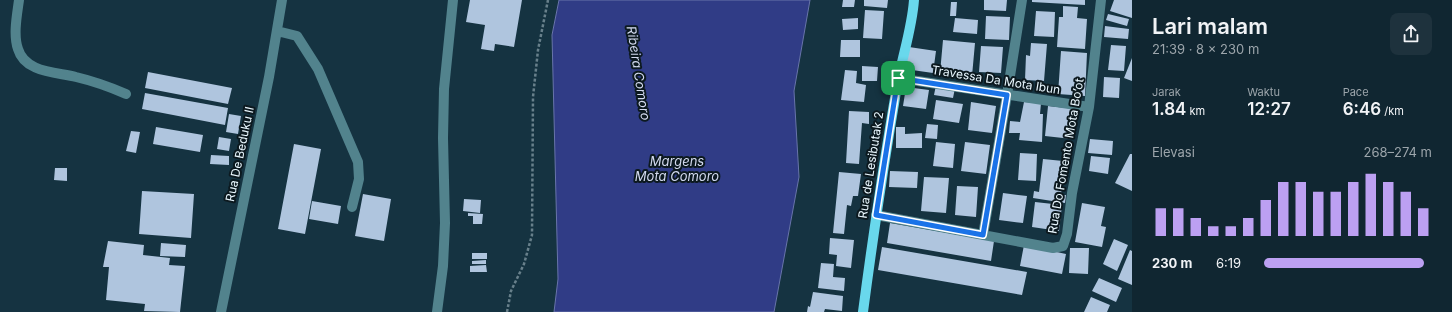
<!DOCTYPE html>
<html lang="id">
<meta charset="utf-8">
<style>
body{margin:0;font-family:Inter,sans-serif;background:#1e323d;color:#f1f3f6;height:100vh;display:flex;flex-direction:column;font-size:15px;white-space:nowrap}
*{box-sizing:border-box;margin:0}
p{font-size:13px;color:#9ca5ab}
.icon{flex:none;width:22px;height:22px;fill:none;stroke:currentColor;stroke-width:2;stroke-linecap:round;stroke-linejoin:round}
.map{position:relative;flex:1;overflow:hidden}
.details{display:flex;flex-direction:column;background:#102631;width:320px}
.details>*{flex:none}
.pin{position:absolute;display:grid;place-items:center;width:34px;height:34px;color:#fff;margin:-17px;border-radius:8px;box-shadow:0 2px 6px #0006}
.round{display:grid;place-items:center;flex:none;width:42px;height:42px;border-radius:8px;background:#1e323d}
.summary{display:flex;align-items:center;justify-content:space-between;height:68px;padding:0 20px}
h1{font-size:22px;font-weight:600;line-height:30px}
.figures{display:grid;grid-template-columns:repeat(3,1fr);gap:6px;height:68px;padding:4px 20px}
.figures div{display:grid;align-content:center}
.figures b{font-size:17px;font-weight:600}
.figures small{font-size:11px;font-weight:400}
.figures p{font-size:11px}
.chart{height:112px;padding:8px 20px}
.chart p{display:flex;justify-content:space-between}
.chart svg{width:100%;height:72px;margin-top:4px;stroke:#bca0f2;stroke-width:6}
ul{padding:0 20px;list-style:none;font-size:13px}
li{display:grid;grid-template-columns:64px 48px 1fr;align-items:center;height:30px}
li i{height:10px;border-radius:5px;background:#bca0f2}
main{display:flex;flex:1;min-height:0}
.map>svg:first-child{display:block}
.water{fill:#303c86;stroke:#6874aa}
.building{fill:#afc5de}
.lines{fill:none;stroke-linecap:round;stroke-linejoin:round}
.path{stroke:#68808b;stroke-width:2.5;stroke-dasharray:3 2;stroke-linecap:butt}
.minor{stroke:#52838d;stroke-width:10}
.major{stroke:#69d8ec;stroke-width:10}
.route-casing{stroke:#fff;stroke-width:8}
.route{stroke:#1a73e8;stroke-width:5}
.labels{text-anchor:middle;stroke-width:4;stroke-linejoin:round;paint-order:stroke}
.street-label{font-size:12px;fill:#eaf8ff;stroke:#0c191f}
.water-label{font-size:13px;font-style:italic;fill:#d3daef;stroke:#0c191f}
</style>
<main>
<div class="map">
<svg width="1132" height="312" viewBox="0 0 1132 312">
<rect width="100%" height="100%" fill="#153341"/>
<path class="water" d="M559,0h251l-16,91 5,86 -25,135h-220l4,-33 -6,-244z"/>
<path class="building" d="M470,0h52l-8,47 -19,-3 -1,7 -13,-2 4,-24 -19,-3z
M843,0h12l-1,7h-12z
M864,0h24l-1,8 -23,-2z
M984,0h23l-1,11 -22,-1z
M1032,0h53v5l-53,-3z
M1114,0h18v18l-22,-7z
M951,2h6l-1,14h-6z
M1063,6l15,1 -1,11 10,1 -2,30 -28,-2 2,-30h4z
M865,10l19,1 -2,28 -19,-1z
M1036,11l19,1 -1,25 -20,-1z
M1108,14l21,5 -2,7 -21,-6z
M986,16l24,1 -1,23 -24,-1z
M858,18v11l-15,1 -1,-11z
M955,18l23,2 -1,14 -24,-2z
M1105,26l24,3 -1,10 -24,-2z
M841,40h19v17h-20z
M943,40l32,3 -3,33 -32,-3z
M1031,43l16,1 -3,37 -19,-1 1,-25 4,1z
M1111,45l15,1 -2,25 -16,-1z
M981,46l22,1 -2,26 -22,-1z
M909,47l27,4 -3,22 -28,-4z
M1061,51l26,2 -2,43 -27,-2z
M1132,58v23l-8,-3z
M862,66l16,1 -1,14h-15z
M845,70l12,1 -1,12 10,2 -2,17 -23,-2z
M148,72l84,16 -4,16 -83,-16z
M1104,77l16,1 -1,20 -16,-1z
M936,85l19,3 -2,10 -19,-3z
M906,87l23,3 -3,19 -23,-3z
M145,93l83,15 -3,17 -83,-16z
M936,100l27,4 -4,19 -26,-4z
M971,102l25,4 -4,27 -24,-3z
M1024,102l17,1 -1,11h3l-1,28 -23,-2 1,-7h-11l1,-12 10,1z
M1048,106l28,3 -4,30 -27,-3z
M849,111l20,1v12l-7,-1 -3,41 -13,-1z
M229,114l12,2 -3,18 -12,-2z
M927,124l11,1 -1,14 -12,-1z
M156,127l47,8 -3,17 -47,-8z
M896,127h9v7l17,-1v15h-26z
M131,131l9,1 -4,21 -10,-2z
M219,137l12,2 -2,12 -12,-2z
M1090,139l23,2 -1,14 -24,-2z
M936,142l19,2 -2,24 -20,-2z
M965,142l25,3 -4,29 -25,-3z
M294,144l27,5 -16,85 -27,-5z
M1020,153l17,1 -1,27 -18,-1z
M1130,154h2v37l-17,-8z
M211,155l18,1v9l-19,-1z
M1091,156l19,2 -2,16 -19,-3z
M1043,159l20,2 -4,25h3l-1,9h5l-1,8 -32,-5 1,-7 5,1z
M55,168h12v13l-13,-1z
M890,171l28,1 -1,16 -28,-1z
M839,172l22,2 -3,22h-5l-2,10 -4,-1 -3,29 -11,-1z
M924,177l25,1 -3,35 -25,-2z
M957,186l21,1 -2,30 -21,-2z
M142,191l52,3 -3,44 -52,-4z
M1003,193l24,3 -4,27 -24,-3z
M363,194l28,5 -7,42 -29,-5z
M464,199l17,1 -1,13 -17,-2z
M312,201l29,5 -3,18 -29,-5z
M1035,202l27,3 -3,26 -27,-4z
M1082,203l23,4 -4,19 5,1 -4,20 -27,-5z
M468,213l15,1 -1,10h-9v-8h-5z
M890,223l104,18 -3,20 -104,-18z
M830,238l24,2 -3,28 -15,-2 1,-11 -8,-1z
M1114,239l14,6 -11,26 -14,-7z
M108,241l36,4 -1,10 27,3 -1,7 16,1 -5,46 -36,-1 1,-7 -39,-4 3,-33h-6z
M161,243l25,2 -1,12 -25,-1z
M1024,245l42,9 -4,20 -42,-8z
M882,247l145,25 -5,23 -144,-25z
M1070,248h19l-1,26 -19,-1z
M1130,250l2,1v34l-14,-6z
M472,253h15v6h-15z
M486,260v4h-14v-3z
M821,263l13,1 -1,13 12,1 -1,13 -26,-3z
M486,265l1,7h-17v-6z
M1099,278l23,10 -6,14 -24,-11z
M813,292l30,4 -1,15 -17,-2 -1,3h-17l1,-6 2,1z
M1091,297l19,8 -3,7h-23z"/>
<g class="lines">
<path class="path" d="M507,312l4,-21 13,-27 8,-29 1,-138 5,-47 10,-50"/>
<path class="minor" d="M19,0c-2,15 -6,35 -1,49 7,24 39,23 58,28 17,4 34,10 50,17
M277,31l20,5 21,33 40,93 1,17 -7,28
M898,78l191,29
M876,215l177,33 10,-2 4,-12 5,-41 17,-86 12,-107
M983,235l24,-140 15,-95
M221,312l48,-235 13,-77
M437,312l6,-46 2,-43 -2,-85 1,-49 9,-89"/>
<path class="major" d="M863,312c10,-76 21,-150 34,-226 5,-29 15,-57 17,-86"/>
</g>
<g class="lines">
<g class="route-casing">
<path id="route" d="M898,78l109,17 -24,140 -107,-20z"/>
</g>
<use href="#route" class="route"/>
</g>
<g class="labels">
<g class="street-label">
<text transform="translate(996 80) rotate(9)" y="4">Travessa Da Mota Ibun</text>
<text transform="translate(240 154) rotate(-78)" y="4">Rua De Beduku II</text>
<text transform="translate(1066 156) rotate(-80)" y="4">Rua Do Fomento Mota Bo’ot</text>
<text transform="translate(871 165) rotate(-81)" y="4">Rua de Lesibutak 2</text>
</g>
<g class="water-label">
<text transform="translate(639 73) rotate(81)" y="5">Ribeira Comoro</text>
<text x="677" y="166">Margens<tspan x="677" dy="15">Mota Comoro</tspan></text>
</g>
</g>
</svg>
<div class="pin" style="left:898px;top:78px;background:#1e9e55"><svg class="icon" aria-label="arrive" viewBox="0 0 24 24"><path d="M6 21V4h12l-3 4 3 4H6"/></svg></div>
</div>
<section class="details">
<div class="summary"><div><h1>Lari malam</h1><p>21:39 · 8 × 230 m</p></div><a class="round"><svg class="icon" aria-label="share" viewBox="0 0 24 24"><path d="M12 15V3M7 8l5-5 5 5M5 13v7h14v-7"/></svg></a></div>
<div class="figures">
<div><p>Jarak</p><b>1.84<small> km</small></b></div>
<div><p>Waktu</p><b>12:27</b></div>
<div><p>Pace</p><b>6:46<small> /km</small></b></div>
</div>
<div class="chart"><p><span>Elevasi</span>268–274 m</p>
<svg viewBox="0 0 160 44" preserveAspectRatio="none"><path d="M5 44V27M15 44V27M25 44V33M35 44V38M45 44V38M55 44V33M65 44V22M75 44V11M85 44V11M95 44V17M105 44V17M115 44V11M125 44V6M135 44V11M145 44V17M155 44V27"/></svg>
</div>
<ul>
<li><b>230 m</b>6:19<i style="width:95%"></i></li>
</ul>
</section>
</main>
